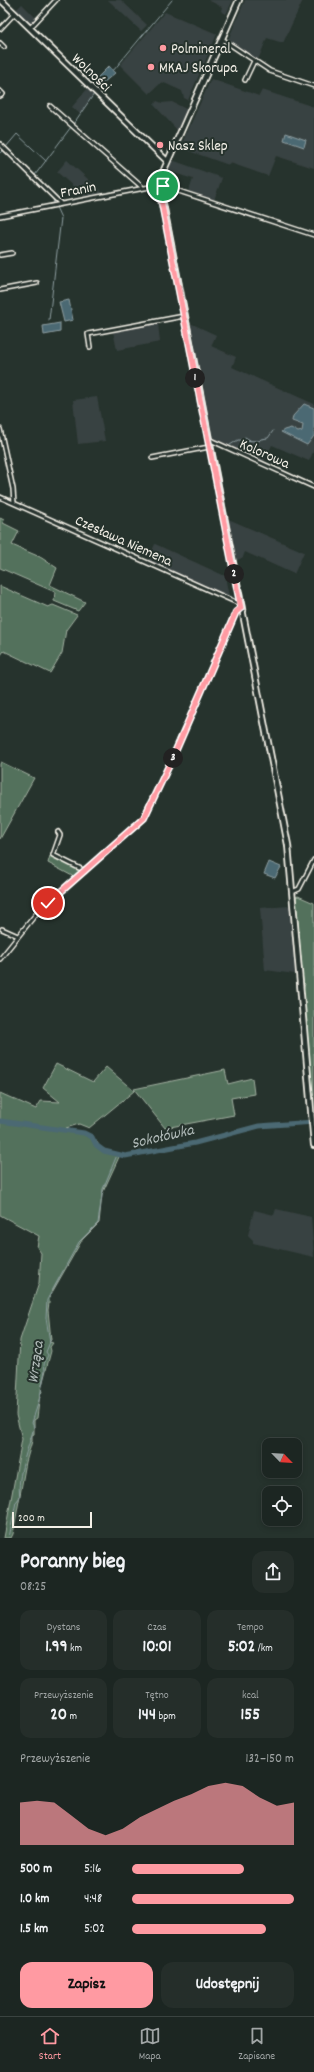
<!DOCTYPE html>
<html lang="pl">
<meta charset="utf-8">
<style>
body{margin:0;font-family:Dekko,sans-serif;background:#252e2a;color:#f1f3f6;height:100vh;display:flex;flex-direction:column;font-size:15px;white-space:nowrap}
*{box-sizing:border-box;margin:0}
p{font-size:13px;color:#a0a5a5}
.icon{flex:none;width:22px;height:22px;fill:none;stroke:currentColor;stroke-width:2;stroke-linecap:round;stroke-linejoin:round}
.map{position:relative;height:1538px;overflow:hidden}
.details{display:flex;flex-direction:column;background:#1c2622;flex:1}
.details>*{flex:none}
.needle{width:26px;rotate:115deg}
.tools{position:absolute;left:262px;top:1438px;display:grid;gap:8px}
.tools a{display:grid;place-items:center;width:40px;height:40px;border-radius:8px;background:#1c2622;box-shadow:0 2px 6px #0003,0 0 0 1px #3a4340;font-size:20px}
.scale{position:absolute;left:12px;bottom:10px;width:80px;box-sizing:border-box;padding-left:4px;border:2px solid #f4f1e8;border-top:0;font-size:11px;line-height:14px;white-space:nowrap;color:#f4f1e8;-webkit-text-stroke:3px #26332d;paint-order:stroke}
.pin{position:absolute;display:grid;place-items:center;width:34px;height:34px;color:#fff;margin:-17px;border:2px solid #fff;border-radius:50%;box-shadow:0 1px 4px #0007}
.km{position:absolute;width:20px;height:20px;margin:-10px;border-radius:50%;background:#222;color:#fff;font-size:11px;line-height:20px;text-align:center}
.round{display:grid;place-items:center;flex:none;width:42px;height:42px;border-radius:12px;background:#252e2a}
.overview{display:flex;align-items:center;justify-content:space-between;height:68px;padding:0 20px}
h1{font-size:22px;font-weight:800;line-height:30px}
.figures{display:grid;grid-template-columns:repeat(3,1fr);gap:6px;height:68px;padding:4px 20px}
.figures div{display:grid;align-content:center;border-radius:10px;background:#252e2a;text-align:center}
.figures b{font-size:17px;font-weight:800}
.figures small{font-size:11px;font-weight:400}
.figures p{font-size:11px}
.chart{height:112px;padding:8px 20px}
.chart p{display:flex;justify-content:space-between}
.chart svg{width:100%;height:72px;margin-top:4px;fill:#ff9aa2;opacity:.7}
.primary-button{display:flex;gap:8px;margin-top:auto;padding:8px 20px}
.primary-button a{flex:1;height:46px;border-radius:12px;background:#ff9aa2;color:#111;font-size:16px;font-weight:800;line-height:46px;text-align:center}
.primary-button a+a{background:#252e2a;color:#f1f3f6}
ul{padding:0 20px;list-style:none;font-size:13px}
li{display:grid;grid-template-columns:64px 48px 1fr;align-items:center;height:30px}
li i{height:10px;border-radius:5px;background:#ff9aa2}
.tabs{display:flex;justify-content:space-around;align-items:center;height:56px;border-top:1px solid #3a4340;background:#1c2622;font-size:11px;color:#a0a5a5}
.tabs a{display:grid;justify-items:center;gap:2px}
.tabs .on{color:#ff9aa2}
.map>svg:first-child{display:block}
.built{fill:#394242}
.green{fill:#52715b;stroke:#a3b1a2}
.water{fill:#4c6973;stroke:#8f9fa2}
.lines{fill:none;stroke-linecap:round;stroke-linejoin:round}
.stream{stroke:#8f9fa2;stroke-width:1}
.river{stroke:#4c6973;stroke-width:5}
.street-casing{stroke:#f4f1e8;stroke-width:6}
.secondary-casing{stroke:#f4f1e8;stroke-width:8}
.street{stroke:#26332d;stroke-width:3}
.secondary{stroke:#26332d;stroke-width:4.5}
.route-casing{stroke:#fff;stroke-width:8}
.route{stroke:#ff9aa2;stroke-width:5}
.poi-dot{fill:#ff9aa2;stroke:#26332d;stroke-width:1.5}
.labels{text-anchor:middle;stroke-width:4;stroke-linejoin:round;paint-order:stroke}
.poi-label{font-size:15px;fill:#f4f1e8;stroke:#26332d;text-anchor:start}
.street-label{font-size:15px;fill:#f4f1e8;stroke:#26332d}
.water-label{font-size:16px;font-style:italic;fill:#b1bbb9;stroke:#26332d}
</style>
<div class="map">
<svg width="314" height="1538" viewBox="0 0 314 1538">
<rect width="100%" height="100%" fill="#26332d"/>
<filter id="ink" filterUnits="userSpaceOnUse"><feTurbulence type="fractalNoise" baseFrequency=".025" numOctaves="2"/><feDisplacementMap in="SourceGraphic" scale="8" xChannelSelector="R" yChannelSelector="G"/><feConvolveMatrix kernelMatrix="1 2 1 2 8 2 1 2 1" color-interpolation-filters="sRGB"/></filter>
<g filter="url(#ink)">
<path class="built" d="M108,0h13l26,25 -6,6z
M208,0h25l-7,14 -5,-3 1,-4z
M245,0h58l-20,43 -16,-5 -9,22 -30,-20z
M22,4l15,15 -5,5 -2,1 -15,-14z
M165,12l52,22 -29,66 -4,-2 -2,-7 -20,-9 -13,12 -29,-29z
M211,79l48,17 3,-6 52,17v61l-38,-12 -8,20 -38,-13 -1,2 -49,-17z
M88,88l6,6 -14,20 -8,-7z
M157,101l5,2 10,-1 16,8 -10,21 -24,-26z
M67,160l35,32 -1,1 -17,3 -27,-24z
M172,160l50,18 -8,22 -25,-9 4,-12 -25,-8z
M188,322l28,13 -5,11 25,11 -4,10 82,37v46l-5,11 -37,-16 -8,16 -53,-24 -9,-44 2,-4 -2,-11 -3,-2z
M158,323l2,19 -43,8 -4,-19z
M97,397l8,44 -27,3 -5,-44z
M226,518l78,34 -10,22 -49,-22 -2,5 -5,3 -5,-3z
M155,544l70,32 4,21 -22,-10 -3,-3h-4l-52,-23z
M291,906l4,68 -30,-4 -5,-62z
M276,1209l35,8 3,40 -61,-14v-3l-5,-5 6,-25 20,5z"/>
<path class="green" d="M0,518l4,2 -1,3 16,8 -7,14 28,12 17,11 -7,17 35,17 -7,9 -24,-10 1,-9 -55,-24z
M0,586l48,21 5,-2 24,10 -11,15 -4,23 -12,20 -46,-22 -4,5z
M1,762l33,16 -34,61v-75z
M50,856l32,15 -6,7 -28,-15z
M298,896l16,7v216l-11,-129 2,-6 -2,-2 -1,-10 -6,-69v-6z
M56,1064l37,18 13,-15 28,24 -45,37 -10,-4 -13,4 28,10 7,10 17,6 1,3 -17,37 -3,29 -17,17 -32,56 -2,14 3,30 -2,2 4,1 -3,4 1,4 -10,38 1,3 -2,2 -3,24 -3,2v14l-2,1v6l-6,21 -13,72 -2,4h-7l18,-99 -6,-24 4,-75 19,-57 2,-30 -4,-6 2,-11 -39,-21v-122l36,16 5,-8 19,1 -17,-14z
M225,1070l3,14 24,-6 2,16 -23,4 3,17 -69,13 -31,-39z"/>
<path class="water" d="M109,66l6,7 -12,10 -6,-5z
M286,133l20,7 -2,7 -20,-7z
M69,300l4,20 -9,2 -5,-20z
M60,323v9l-16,3 -1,-9z
M304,404l10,4v28l-7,9 -26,-13 3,-2 7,-2 7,4 4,-1 1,-6 -11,-4 1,-5z
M269,862l12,5 -6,11 -11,-4z"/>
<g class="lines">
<path class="stream" d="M113,71l59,-71
M97,90l6,-8
M74,123l20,-29
M6,147l11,-13 29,27
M56,147l15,-20
M0,153l3,-3
M35,175l19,-25
M53,199l1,4
M49,320l12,-102 -5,-11
M245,437l5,3
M230,445l8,-5 21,1 2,-2 7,-1 5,-7
M9,1538l7,-36 4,-5c-4,-21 9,-50 14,-70l-2,-4 8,-26 5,-27 -1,-6 4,-9 -2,-3 4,-10 -4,-24 1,-18 32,-58 19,-19 5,-34 14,-34"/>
<path class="river" d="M0,1121l84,12 8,4 4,8 8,6 21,5 70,-13 64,-17 55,-4"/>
<g class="street-casing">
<path id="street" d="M30,28l26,-28
M0,29l15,-16
M222,39l48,32 44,15
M0,43l4,4
M245,80l9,-19
M0,91l3,3 -3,2
M50,106l92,81
M0,144l60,59
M0,216l160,-31 154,50
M0,255l12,-2
M0,290l37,-7
M90,347l-2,-13 96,-18
M0,429l13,60 1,14
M208,439l106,48
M152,458l57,-11
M0,497l240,107
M58,832l2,3 -7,20 32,16
M292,892l7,-3 15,-29
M2,929l16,7
M0,959l36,-45 108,-96 28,-59 64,-147 5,-4"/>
</g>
<g class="secondary-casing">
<path id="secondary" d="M1,0l166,161
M239,0l-76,172 -3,16 128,657 26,300"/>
</g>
<use href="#street" class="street"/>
<use href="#secondary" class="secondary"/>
</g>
</g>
<g class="lines" filter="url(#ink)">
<g class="route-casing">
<path id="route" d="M48,903l96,-85 28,-59 64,-147 5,-4 -81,-414v-9l3,1"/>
</g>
<use href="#route" class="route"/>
</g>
<g class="poi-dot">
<circle cx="163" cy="48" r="4"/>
<circle cx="151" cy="67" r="4"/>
<circle cx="160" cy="145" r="4"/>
</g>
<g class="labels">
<g class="poi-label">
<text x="171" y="53">Polmineral</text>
<text x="159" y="72">MKAJ Skorupa</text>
<text x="168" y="150">Nasz Sklep</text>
</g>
<g class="street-label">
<text transform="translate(92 72) rotate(44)" y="5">Wolności</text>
<text transform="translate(78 189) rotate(-11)" y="5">Franin</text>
<text transform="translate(265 453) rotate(24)" y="5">Kolorowa</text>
<text transform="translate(124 540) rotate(24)" y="5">Czesława Niemena</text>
</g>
<g class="water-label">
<text transform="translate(162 1135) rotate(-13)" y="6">Sokołówka</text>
<text transform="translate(34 1362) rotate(-82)" y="6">Wrząca</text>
</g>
</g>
</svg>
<div class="tools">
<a><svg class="needle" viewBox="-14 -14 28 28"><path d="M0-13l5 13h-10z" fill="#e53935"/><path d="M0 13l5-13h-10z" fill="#a0a5a5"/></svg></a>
<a><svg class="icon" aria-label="locate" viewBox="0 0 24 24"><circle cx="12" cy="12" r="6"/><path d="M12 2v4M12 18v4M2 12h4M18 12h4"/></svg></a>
</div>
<div class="scale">200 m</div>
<div class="pin" style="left:163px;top:186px;background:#1e9e55"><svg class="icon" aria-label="arrive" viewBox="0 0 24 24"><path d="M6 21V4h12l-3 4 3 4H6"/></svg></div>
<div class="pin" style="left:48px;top:903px;background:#d93025"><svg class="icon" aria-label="check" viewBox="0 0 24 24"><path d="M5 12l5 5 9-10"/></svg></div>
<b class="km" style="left:195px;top:378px">1</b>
<b class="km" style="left:234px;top:574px">2</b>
<b class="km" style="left:173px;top:758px">3</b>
</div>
<section class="details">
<div class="overview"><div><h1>Poranny bieg</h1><p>08:25</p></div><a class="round"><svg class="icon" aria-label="share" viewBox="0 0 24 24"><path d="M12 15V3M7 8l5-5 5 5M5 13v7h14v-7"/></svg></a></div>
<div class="figures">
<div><p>Dystans</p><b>1.99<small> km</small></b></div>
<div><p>Czas</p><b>10:01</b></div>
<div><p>Tempo</p><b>5:02<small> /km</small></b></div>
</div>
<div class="figures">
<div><p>Przewyższenie</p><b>20<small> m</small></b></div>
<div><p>Tętno</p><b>144<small> bpm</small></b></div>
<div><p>kcal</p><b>155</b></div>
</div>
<div class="chart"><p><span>Przewyższenie</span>132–150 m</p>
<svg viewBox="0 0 160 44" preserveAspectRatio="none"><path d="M0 44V18L10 17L20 18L30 26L40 34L50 38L60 34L70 27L80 22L90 17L100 13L110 8L120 6L130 8L140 15L150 20L160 18V44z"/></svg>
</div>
<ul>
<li><b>500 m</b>5:16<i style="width:69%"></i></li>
<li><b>1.0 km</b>4:48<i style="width:100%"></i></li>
<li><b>1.5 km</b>5:02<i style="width:83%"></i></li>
</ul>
<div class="primary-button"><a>Zapisz</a><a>Udostępnij</a></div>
</section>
<nav class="tabs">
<a class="on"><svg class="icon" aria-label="home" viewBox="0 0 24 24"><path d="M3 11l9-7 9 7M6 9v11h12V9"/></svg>Start</a>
<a><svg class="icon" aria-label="map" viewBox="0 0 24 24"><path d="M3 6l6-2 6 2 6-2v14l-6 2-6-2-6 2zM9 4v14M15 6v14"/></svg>Mapa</a>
<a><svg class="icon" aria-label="saved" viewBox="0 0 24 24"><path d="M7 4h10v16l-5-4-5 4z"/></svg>Zapisane</a>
</nav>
